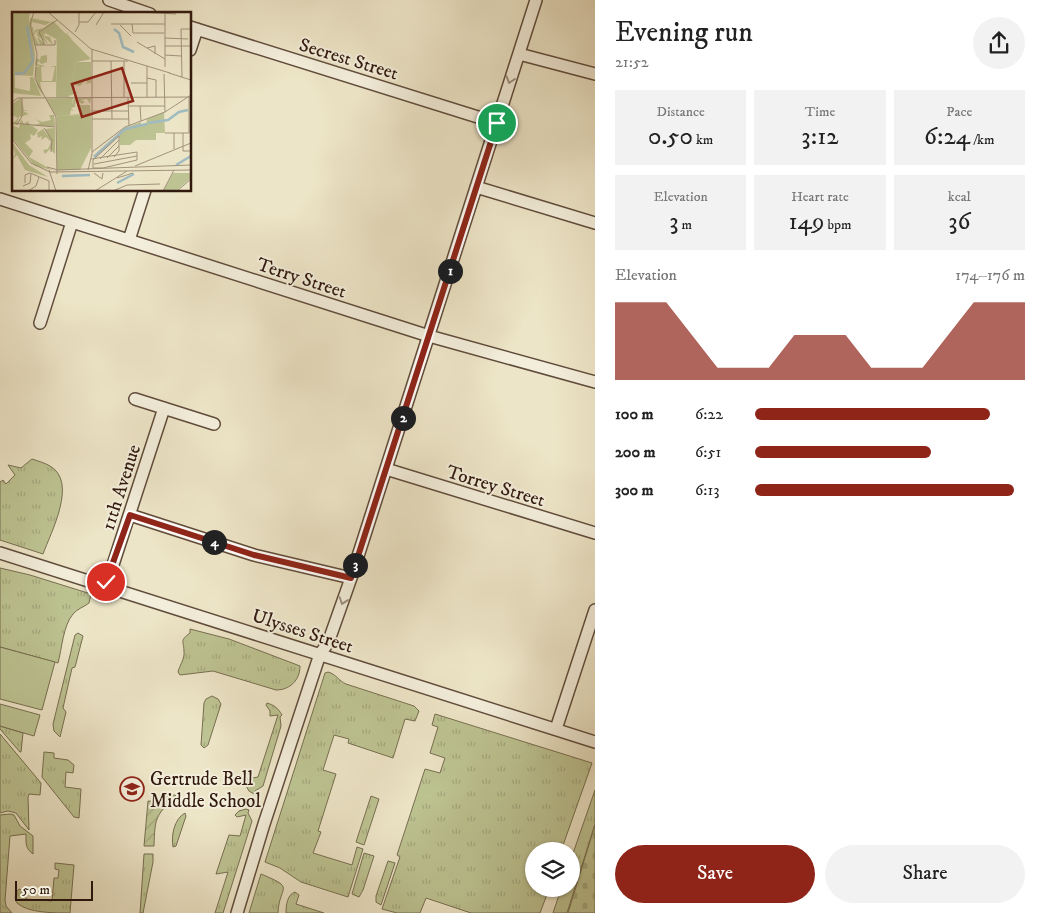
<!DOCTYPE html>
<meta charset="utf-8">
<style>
body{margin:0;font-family:"IM FELL DW Pica",serif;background:#f2f2f2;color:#222;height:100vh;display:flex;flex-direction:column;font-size:19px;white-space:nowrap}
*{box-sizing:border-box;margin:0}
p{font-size:16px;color:#767676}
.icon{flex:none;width:28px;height:28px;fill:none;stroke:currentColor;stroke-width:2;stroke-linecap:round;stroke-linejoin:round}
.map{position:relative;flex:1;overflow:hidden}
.details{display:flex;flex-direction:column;background:#fff;width:450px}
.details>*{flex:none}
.controls{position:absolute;left:525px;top:842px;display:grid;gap:10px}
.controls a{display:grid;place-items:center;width:55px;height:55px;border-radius:50%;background:#fff;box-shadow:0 1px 4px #0004;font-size:25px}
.scale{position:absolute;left:15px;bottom:12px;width:78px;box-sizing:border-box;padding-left:5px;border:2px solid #31190e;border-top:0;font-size:14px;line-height:18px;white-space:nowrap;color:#31190e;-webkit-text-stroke:4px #f3eedb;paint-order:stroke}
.pin{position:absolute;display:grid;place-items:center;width:42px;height:42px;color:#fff;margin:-21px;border:2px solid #fff;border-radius:50%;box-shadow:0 1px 5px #0007}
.km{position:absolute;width:25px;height:25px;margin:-12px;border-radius:50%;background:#222;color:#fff;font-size:14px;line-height:25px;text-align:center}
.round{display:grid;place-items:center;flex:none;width:52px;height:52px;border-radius:26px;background:#f2f2f2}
.headline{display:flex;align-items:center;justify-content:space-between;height:85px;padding:0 20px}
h1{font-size:28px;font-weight:600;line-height:38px}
.figures{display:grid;grid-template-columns:repeat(3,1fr);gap:8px;height:85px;padding:5px 20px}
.figures div{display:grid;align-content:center;border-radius:0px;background:#f2f2f2;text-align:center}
.figures b{font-size:25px;font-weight:600}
.figures small{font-size:14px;font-weight:400}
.figures p{font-size:14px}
.chart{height:140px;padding:10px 20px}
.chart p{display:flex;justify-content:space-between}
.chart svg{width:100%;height:90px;margin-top:5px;fill:#8f2418;opacity:.7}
.button{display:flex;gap:10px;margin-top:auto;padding:10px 20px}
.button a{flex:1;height:58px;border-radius:30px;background:#8f2418;color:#fff;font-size:20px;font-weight:600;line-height:58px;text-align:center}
.button a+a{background:#f2f2f2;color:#222}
ul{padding:0 20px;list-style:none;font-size:16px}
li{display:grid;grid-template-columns:80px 60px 1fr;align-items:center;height:38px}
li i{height:12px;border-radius:6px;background:#8f2418}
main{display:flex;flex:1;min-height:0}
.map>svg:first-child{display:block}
.grass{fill:url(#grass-tufts);stroke:#776e50}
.cemetery{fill:url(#cemetery-stones);stroke:#776e50}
.garden{fill:url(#garden-furrows);stroke:#776e50}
.pitch{fill:#bdc392;stroke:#776e50}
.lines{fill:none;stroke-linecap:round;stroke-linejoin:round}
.minor-casing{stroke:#604c3c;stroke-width:14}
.minor{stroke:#f3eedb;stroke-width:11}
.oneway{stroke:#9c8e7f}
.route-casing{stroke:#fff;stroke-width:10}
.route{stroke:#8f2418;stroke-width:6}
.labels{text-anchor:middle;stroke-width:4;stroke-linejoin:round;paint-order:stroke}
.street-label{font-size:19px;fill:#31190e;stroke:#f3eedb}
.poi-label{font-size:19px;fill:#31190e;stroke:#f3eedb;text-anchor:start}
.inset-river{fill:none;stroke:#a0bcc1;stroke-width:2.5}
.inset-road{fill:none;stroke:#a2937d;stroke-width:1}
.view{fill:#8f2418;fill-opacity:0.15;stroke:#8f2418;stroke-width:2.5}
.inset-edge{fill:none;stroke:#31190e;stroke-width:2.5}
</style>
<main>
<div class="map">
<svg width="595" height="913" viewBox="0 0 595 913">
<defs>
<pattern id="grass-tufts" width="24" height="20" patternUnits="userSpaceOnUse" patternTransform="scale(1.25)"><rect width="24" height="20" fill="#bdc392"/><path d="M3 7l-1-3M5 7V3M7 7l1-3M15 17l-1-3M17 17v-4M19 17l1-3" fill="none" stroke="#a3a77d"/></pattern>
<pattern id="cemetery-stones" width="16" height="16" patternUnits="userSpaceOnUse" patternTransform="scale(1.25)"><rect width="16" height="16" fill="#bdc392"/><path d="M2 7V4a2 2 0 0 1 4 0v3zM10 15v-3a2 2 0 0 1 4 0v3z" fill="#a3a77d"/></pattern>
<pattern id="garden-furrows" width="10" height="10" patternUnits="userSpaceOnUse" patternTransform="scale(1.25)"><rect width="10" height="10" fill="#bdc392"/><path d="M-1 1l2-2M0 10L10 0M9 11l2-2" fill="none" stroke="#a3a77d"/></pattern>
</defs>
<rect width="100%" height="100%" fill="#ede5c7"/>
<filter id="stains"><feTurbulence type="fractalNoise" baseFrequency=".004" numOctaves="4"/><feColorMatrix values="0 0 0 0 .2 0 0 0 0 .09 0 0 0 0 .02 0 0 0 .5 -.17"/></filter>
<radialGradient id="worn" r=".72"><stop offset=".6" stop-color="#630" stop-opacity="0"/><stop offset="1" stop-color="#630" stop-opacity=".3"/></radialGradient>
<path class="grass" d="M32,459c6,2 13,4 18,7 28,16 1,66 -7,88l-43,-14v-58l3,-2 3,4 9,-9 -7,-10 13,3z
M0,568l30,7 61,19 -2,9c-5,4 -12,6 -16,11 -10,12 -11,34 -15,49l-58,-16z
M190,629l39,10 71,27c0,14 -10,24 -24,24l-63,-19 -33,4 -2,-3c1,-5 7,-14 6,-20 0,-11 -5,-11 6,-19z
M78,633l5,3 -8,31 -3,1 -9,40 3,4 -6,25 -6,-6 -1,-7 22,-89z
M328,672c8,2 11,9 18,12l68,22 5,5 -4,10 -10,-2 -12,39 -45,-15 1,-4 -15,-4 -11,35 13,4 -18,57 3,1 -8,21 39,12 5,-18 6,2 -15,48 -47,-15 -21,-14 -15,-6 60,-189z
M212,696l6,3 3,5 -13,41 -4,3 -3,-3 3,-42 2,-4z
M267,703c7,2 11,5 15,12l-2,2 1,9 -18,60 -8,5 -1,3 -5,-3 -4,-7 2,-5 11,-2 20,-62 -8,1v-5l-4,-6z
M435,714l157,49 -31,88h-27v38h15l-9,24h-69l-45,-15 -6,15h-23l-15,-4 18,-52 -3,-2 28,-86 15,4 5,-15 -15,-5 8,-26 -6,-2z
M0,726l23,7 -2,19h-1l-20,-23z
M0,734l41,49 -1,12 -11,-1 -1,3 1,33 -13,-17 -8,-2 -8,2z
M44,752l10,1v5l14,2 6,5 -1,8 -7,-1 -1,15 16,2 -2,29 -5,-1 -32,-40z
M595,790v34l-28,89h-14l8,-24h10v-30z
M371,796l8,3 -15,46 -8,-3z
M246,809l3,1 -1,3 4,8 -29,92h-8l13,-41 -12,2 13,-39 11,1 6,-21 -9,2 -2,-2 4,-4z
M185,813l1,3 -10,30 -3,1c-2,-11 1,-28 12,-34z
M10,814l4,1 6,11 13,10v18c-8,-6 -7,-11 -7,-20l-16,2 -5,64 1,6 6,7h-12v-98z
M364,853l10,3 -11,34 -4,7 -7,-3z
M144,854h9v8l-10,51h-3z
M388,861l7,2 -14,42 -5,-3v-6z
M55,863l19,2 -4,48c-16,0 -42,0 -53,-10 -3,-4 -2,-10 2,-14l6,2 1,8 26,2 2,-23h4l1,-8 -4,-1z
M261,874c36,15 18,11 17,39h-29z
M295,892l4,3 -3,9 28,9h-38c0,-8 1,-18 9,-21z"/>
<path class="cemetery" d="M595,825v88h-27z"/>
<path class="garden" d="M176,795c-21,22 -21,22 -22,51h-10l4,-45 15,1v-6z"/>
<path class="pitch" d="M0,647l55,15 -13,48 -42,-11z
M0,704l40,11 -6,21 -34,-10z"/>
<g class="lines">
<g class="minor-casing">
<path id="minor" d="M109,0l41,14
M190,27l307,96
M190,50l7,-21
M519,54l76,20
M476,187l119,36
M0,199l429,137 166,46
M129,240l16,-50
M40,323l32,-101
M135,399l79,25
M386,469l209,64
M130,515l124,40 97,23
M0,553l595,189
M101,585l5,-3 3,-5 55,-169
M556,729l39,-119
M237,913l27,-89 56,-170 8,-11 23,-65 185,-578"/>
</g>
<use href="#minor" class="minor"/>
</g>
<defs><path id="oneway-chevron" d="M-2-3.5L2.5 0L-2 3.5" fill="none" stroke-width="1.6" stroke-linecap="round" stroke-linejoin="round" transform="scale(1.25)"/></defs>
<g class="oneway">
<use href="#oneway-chevron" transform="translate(510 80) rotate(108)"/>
<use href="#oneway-chevron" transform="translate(343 601) rotate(109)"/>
</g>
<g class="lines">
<g class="route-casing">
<path id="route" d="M106,582l24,-67 124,40 97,23 146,-455"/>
</g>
<use href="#route" class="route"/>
</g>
<defs>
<g id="school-ring" transform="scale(1.25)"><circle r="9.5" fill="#f3eedb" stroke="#8f2418" stroke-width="1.5"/><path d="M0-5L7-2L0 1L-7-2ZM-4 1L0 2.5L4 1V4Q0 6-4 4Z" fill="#8f2418"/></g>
</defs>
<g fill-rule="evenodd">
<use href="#school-ring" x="132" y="789"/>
</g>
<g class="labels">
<g class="street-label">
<text transform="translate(349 58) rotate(17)" y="7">Secrest Street</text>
<text transform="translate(302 277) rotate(18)" y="7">Terry Street</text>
<text transform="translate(496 485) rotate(17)" y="7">Torrey Street</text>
<text transform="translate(120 487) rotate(-72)" y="7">11th Avenue</text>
<text transform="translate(303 630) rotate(18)" y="7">Ulysses Street</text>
</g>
<g class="poi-label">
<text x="150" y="785">Gertrude Bell<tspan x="150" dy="22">Middle School</tspan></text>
</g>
</g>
<g transform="translate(12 12)">
<rect width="179" height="179" fill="#ede5c7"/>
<path d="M0,0h19l-2,4v10l1,-8 21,4 -6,3 -13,-3v5l15,-1 -14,1 1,7 1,-4 8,-2 -4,4 14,-11 13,13 4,-3 -3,3 6,6 -8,-5 -8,3 -1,8v-7l-11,-6 -1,3 6,1 3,8 -10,-9 6,9 -9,-8v1l4,5v2h-4l-3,-8 7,6 -7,-8 1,-5 -4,5 5,10h-4l-5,-26 5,36 -2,21 -18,-1v13l15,3v-14h3l8,19 -29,-3zM35,43v7l-6,2 -2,-3 -2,3 8,2 -4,1 1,14h10l3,-14 -6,-1h7v16h-16l3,14 -6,-10 -2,-14 1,-5h4l-5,-2 1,-7v5l1,-5 3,2 1,-4zM64,50h15v21l-9,1 5,-1 -1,-4 -6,7 -7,-2 1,8h4l-9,4zM9,86l2,8h6h-6l1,4h5l-6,1 6,3 -10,3 -2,8 -4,-1 3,2 -4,-2 6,-6 -6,-3v-11zM61,86l-1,7 2,-7h17l-1,6 -3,-5 -6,1 4,2 -3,2 -6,-4 -1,7 -4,1 3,3 -3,-1 -1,5 11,-1 -4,-9h13l1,10 -35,1 -10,-17zM37,103h5l1,11h-23l6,4 -4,6 -4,-2 1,5 -6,4 8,8 -4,6 23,13 -17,-4 -23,-28v-13l7,3 2,-9 3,5 4,-3 2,5 6,-1 4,-2 -4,-4 6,3 9,-2zM43,116v26l-5,-5 -5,5 -2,-4 5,-1 3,-7 -5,-5 -5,3 1,-4 -4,2 -1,-5 6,-4 6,8 -4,-8zM0,130l17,23 19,12 -23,-7 -8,-15 -5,5 3,-6zM161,161h18v5l-15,13h-13z" fill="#bdc392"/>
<path d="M79,103v33l-11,22h-23v-54z" fill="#bdc392"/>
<path d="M54,22l25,25 -15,3 -7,35h-13l1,-59zM152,100l1,21h-9v7h-20l-6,5h-10l-1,-12 6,-5 16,-6v3h5l1,-6z" fill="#bdc392"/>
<path class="inset-river" d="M102,17l5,4 4,14 11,5M3,62l9,-1 9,-12 -6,-35M136,111l20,-3 11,-8 9,-2M82,145l31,-28 22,-5M164,153l15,-9M50,164l28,-1M105,171l17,-9"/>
<path class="inset-road" d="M22,0l-4,12 7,30 -2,25 21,38 1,57M36,0l43,37 79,24M128,0l36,2M67,10h9l8,-10M99,12h54M120,12l1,9h31M84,13l8,-13M108,13l11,11M63,20l4,-7v-13M153,26l23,1M125,30l28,17M23,33h20v-5M33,33l-6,-13 18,-12M153,34h26M135,36l8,-2v8M153,43l16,1M80,49h36M99,49l1,58M112,49v36M153,55v-53M157,61l22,7M152,62l1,38M170,65l-1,-48h10M135,66l9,2v17M179,68v-18M119,71h16M135,85v-31M177,85v36M116,86l1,28M0,90l6,-4 173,-1M117,94h36M128,94l1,15M80,99h37M80,107h37M0,111l43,4M5,113l5,-9v-18M32,116l8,12 -1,12M153,121h24M162,121v16M171,121v18h8M0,127l19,24 19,9 141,-2M80,140l33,-25 40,-15 26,-17M102,145l5,-6v-15M95,146l12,-12M79,147l46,-7v8l-34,8h-10v-8M88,147l19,-19M81,148l26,-24M82,152l43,-8M123,154l56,-23M35,155l11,3 133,-5M37,158l7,21M76,158l4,-16v-105M82,161l8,6 1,-6M105,166l16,-5M13,171v-8l5,-2 19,8v10M11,174l7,-3 1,-9M16,179l8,-5 3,-9M83,179l32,-20M101,179l14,-6 33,-1M151,179l11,-21M165,179l14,-12"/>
<path class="view" d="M110,56l11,33 -51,16 -10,-33z"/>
<rect width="179" height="179" class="inset-edge"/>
</g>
<rect width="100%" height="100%" filter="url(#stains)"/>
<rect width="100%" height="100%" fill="url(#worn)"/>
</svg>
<div class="controls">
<a><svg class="icon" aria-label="layers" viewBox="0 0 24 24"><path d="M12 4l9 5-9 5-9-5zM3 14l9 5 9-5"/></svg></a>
</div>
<div class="scale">50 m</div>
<div class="pin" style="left:497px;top:123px;background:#1e9e55"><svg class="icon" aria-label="arrive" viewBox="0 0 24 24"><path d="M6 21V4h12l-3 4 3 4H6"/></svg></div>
<div class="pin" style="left:106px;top:582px;background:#d93025"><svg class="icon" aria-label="check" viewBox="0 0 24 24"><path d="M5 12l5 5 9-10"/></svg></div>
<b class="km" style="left:450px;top:271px">1</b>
<b class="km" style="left:403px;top:418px">2</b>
<b class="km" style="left:355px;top:565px">3</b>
<b class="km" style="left:214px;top:542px">4</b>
</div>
<section class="details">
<div class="headline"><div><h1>Evening run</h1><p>21:52</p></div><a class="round"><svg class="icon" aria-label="share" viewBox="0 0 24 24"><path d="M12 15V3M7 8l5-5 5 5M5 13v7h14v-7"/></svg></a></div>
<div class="figures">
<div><p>Distance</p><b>0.50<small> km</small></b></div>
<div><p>Time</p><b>3:12</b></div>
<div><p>Pace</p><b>6:24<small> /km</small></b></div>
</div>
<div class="figures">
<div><p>Elevation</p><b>3<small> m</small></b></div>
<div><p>Heart rate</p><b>149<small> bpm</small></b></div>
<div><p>kcal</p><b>36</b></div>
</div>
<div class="chart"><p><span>Elevation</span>174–176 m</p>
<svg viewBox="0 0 160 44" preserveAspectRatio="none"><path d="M0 44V6L10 6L20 6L30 22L40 38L50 38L60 38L70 22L80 22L90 22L100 38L110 38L120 38L130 22L140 6L150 6L160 6V44z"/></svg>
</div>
<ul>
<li><b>100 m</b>6:22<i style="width:87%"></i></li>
<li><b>200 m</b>6:51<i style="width:65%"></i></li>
<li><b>300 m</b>6:13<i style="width:96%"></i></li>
</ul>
<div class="button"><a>Save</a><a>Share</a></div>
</section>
</main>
